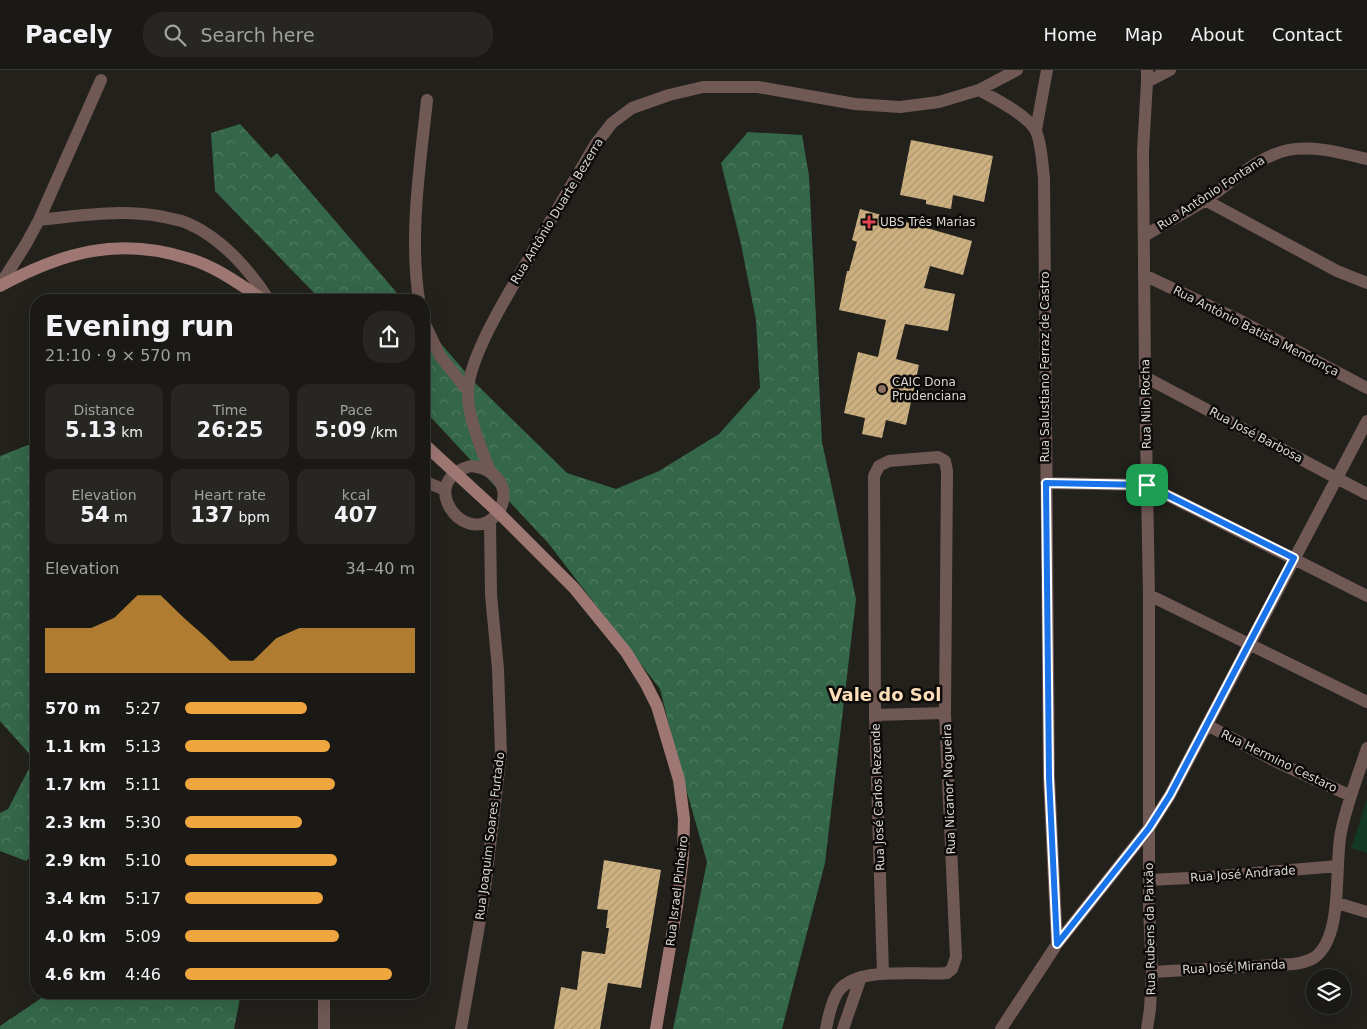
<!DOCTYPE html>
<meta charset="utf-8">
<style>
body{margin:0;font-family:"DejaVu Sans",sans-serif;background:#272622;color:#f1f3f6;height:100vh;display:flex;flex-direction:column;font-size:19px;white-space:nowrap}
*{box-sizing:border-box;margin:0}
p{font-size:16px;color:#9fa0a0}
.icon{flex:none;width:28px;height:28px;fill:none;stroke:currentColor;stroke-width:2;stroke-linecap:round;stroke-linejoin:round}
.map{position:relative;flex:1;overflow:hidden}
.side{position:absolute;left:30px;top:224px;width:400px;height:705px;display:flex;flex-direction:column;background:#1a1915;border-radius:20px;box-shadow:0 5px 20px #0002,0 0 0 1px #383834}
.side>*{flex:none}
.controls{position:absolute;left:1306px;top:899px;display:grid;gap:10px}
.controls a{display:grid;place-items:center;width:45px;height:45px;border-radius:50%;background:#1a1915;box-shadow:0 5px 20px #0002,0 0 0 1px #383834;font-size:25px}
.pin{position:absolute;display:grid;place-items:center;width:42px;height:42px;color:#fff;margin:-21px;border-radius:10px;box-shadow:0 2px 8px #0006}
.round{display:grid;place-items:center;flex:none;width:52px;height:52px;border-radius:20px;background:#272622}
.summary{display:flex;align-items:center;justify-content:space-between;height:85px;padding:0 15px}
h1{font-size:28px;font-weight:600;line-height:38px}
.figures{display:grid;grid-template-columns:repeat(3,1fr);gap:8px;height:85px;padding:5px 15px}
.figures div{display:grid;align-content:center;border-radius:12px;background:#272622;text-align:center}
.figures b{font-size:21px;font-weight:600}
.figures small{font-size:14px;font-weight:400}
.figures p{font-size:14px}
.chart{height:140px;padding:10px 15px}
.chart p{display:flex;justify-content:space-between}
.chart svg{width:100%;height:90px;margin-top:5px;fill:#f0a63f;opacity:.7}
ul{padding:0 15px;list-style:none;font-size:16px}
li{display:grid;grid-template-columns:80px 60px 1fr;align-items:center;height:38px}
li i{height:12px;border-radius:6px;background:#f0a63f}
header{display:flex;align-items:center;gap:30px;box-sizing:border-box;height:70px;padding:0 25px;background:#1a1915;border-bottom:1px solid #383834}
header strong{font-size:24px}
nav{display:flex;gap:28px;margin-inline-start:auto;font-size:18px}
.search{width:350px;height:45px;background:#272622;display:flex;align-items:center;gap:12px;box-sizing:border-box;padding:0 18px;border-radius:20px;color:#9fa0a0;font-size:19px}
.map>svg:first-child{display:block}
.forest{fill:url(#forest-crowns)}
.pitch{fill:#133824}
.building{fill:url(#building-hatch)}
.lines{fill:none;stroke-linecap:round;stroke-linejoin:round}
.street{stroke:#705855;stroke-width:12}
.secondary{stroke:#9e7772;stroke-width:12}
.route-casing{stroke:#fff;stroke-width:10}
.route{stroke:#1a73e8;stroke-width:6}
.health-dot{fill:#e0444e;stroke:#0c0b09;stroke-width:2}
.education-dot{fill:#8d6e63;stroke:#0c0b09;stroke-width:2}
.labels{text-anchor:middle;stroke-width:5;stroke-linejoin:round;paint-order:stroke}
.street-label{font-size:12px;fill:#d9d7d4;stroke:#0c0b09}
.poi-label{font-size:12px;fill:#d9d7d4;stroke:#0c0b09;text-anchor:start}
.district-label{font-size:18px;font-weight:bold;fill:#fedeb9;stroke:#0c0b09}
</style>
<header>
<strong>Pacely</strong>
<div class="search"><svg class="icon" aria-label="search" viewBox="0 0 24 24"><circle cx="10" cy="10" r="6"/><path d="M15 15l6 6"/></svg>Search here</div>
<nav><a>Home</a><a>Map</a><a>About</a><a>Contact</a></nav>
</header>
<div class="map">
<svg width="1367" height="959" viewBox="0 0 1367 959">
<defs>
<pattern id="forest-crowns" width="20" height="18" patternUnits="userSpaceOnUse" patternTransform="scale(1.25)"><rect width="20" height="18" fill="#346649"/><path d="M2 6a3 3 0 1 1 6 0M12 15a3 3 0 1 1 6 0" fill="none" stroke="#517b62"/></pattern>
<pattern id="building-hatch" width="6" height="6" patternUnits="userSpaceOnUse" patternTransform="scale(1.25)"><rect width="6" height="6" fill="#ceb181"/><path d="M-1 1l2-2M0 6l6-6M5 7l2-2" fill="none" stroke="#ab9571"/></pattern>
</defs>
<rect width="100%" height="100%" fill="#23211c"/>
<path class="forest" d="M240,54l31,34 6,-5 126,147h-82l-106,-109 -4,-58z
M748,62l54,3 7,41 13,266 34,157 -31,264 -43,166h-109l34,-167 -29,-101 -18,-72 -111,-145 -125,-134v-86l50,58 93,91 49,16 43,-18 60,-37 41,-46 -4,-68 -15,-76 -20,-81z
M28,375l8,3v404l-10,9 -26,-10v-38l8,-4 26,-50 -34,-38v-265z
M49,923v-1l192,1 -7,36h-234v-3z"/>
<path class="pitch" d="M1367,729v54l-16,-5z"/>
<path class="building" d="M911,70l82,16 -9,46 -31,-7 -2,14 -25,-5v-4l-26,-5z
M860,139l112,32 -9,34 -33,-9 -6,22 31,6 -7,37 -43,-7 -9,35 23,6 -13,60 -20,-5 -4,18 -20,-4 3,-16 -21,-5 14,-61 20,5 8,-37 -47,-10 8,-39h2l8,-29 -5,-2z
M604,790l57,10 -20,118 -33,-5 -8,46h-46l7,-42 16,3 5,-39 23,3 4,-26h-3l2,-18 -11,-1z"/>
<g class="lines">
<path class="street" d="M1147,0v12l-4,69 2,226 4,218v314l3,63 -2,37 -3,20
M1147,12l23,-12
M979,20c15,8 49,25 57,41 6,14 6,32 8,47l5,599 8,167
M1036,60l11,-60
M1205,130l132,71 30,12
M39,150c42,-5 84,-11 125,-3 8,2 16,3 23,6 35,15 61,45 82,77
M1144,166c20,-12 40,-23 60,-35 27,-17 51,-44 84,-51 26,-5 54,3 79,9
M1144,205l97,46 126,67
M0,215l26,-41 13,-24 62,-140
M419,230c-10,-66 1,-134 8,-200
M424,252l16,34 28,35
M1145,307l222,117
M471,396c21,2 38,17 31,39 -2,6 -4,9 -9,13 -31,27 -77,-38 -22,-52z
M490,401c-9,-23 -23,-55 -22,-80 1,-35 42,-100 60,-131 22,-39 45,-77 67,-115l17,-22 20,-15 37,-13 34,-8h55l97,17 45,3 39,-5 40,-12 38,-20
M424,411l21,9
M1046,413l101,2 220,111
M1149,525l218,107
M875,645l70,-2
M1207,655l70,37 74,34
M1149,810l59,-3 130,-11
M1337,833l30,9
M1152,902l141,-8c8,-1 15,-2 22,-7 29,-22 19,-91 26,-125 6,-29 17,-56 26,-84
M324,922v37
M461,959l23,-132 17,-144 -3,-84 -7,-74 -1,-74
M826,959c2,-11 5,-24 10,-34 16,-31 81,-19 111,-22l5,-4 4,-12 -11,-244 2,-242 -2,-10 -7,-4 -49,4 -10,5 -5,10 1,239 8,259
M843,959l18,-52
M1001,959l56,-85 92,-116 21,-33 197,-374"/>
<path class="secondary" d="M0,216c63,-34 119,-50 190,-27 27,8 50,26 74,41
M424,374l75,69 75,75 52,64 20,32 11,22 22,74 5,39 -1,37 -6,50 -21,123"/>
</g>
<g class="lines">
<g class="route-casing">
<path id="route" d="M1046,413l101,2 147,73 -124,237 -21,33 -92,116 -8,-167z"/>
</g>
<use href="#route" class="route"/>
</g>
<path class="health-dot" d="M866.5 144.5h5v5h5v5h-5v5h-5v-5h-5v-5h5z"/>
<circle class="education-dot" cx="882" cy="319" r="5"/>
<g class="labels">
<g class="street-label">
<text transform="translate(1211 123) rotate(-33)" y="4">Rua Antônio Fontana</text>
<text transform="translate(557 141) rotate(-59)" y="4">Rua Antônio Duarte Bezerra</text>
<text transform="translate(1256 261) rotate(27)" y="4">Rua Antônio Batista Mendonça</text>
<text transform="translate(1045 297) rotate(-90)" y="4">Rua Salustiano Ferraz de Castro</text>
<text transform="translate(1146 334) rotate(-91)" y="4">Rua Nilo Rocha</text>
<text transform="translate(1256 365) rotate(28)" y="4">Rua José Barbosa</text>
<text transform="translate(1279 691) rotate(26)" y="4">Rua Hermino Cestaro</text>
<text transform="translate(949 719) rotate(-92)" y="4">Rua Nicanor Nogueira</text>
<text transform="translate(878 727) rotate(-92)" y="4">Rua José Carlos Rezende</text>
<text transform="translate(490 766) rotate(-83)" y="4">Rua Joaquim Soares Furtado</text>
<text transform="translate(1243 804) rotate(-4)" y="4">Rua José Andrade</text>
<text transform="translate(677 821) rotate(-83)" y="4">Rua Israel Pinheiro</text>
<text transform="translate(1150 859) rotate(-91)" y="4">Rua Rubens da Paixão</text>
<text transform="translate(1234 897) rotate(-3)" y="4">Rua José Miranda</text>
</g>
<g class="poi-label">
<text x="880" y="156">UBS Três Marias</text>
<text x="892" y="316">CAIC Dona<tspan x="892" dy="14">Prudenciana</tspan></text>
</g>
<g class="district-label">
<text x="885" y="631">Vale do Sol</text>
</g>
</g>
</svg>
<div class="controls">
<a><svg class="icon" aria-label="layers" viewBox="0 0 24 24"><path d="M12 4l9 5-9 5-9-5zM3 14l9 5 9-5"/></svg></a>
</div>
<div class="pin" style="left:1147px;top:415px;background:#1e9e55"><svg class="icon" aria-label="arrive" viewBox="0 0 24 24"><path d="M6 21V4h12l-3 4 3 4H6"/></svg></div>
<section class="side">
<div class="summary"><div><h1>Evening run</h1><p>21:10 · 9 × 570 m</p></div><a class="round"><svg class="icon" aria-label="share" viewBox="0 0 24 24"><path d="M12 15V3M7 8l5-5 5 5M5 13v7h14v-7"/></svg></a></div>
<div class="figures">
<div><p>Distance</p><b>5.13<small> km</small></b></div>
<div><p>Time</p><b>26:25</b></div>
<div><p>Pace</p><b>5:09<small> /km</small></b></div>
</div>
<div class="figures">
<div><p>Elevation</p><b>54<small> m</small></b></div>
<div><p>Heart rate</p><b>137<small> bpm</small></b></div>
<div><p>kcal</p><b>407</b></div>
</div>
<div class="chart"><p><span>Elevation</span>34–40 m</p>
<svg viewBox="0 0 160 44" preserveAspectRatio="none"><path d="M0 44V22L10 22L20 22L30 17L40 6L50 6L60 17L70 27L80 38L90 38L100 27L110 22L120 22L130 22L140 22L150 22L160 22V44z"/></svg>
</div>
<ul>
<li><b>570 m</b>5:27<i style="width:53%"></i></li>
<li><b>1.1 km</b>5:13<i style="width:63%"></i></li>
<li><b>1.7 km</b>5:11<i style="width:65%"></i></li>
<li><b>2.3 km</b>5:30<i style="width:51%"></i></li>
<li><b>2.9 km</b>5:10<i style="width:66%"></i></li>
<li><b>3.4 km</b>5:17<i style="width:60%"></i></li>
<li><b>4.0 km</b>5:09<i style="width:67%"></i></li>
<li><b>4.6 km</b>4:46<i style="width:90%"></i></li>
</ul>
</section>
</div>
